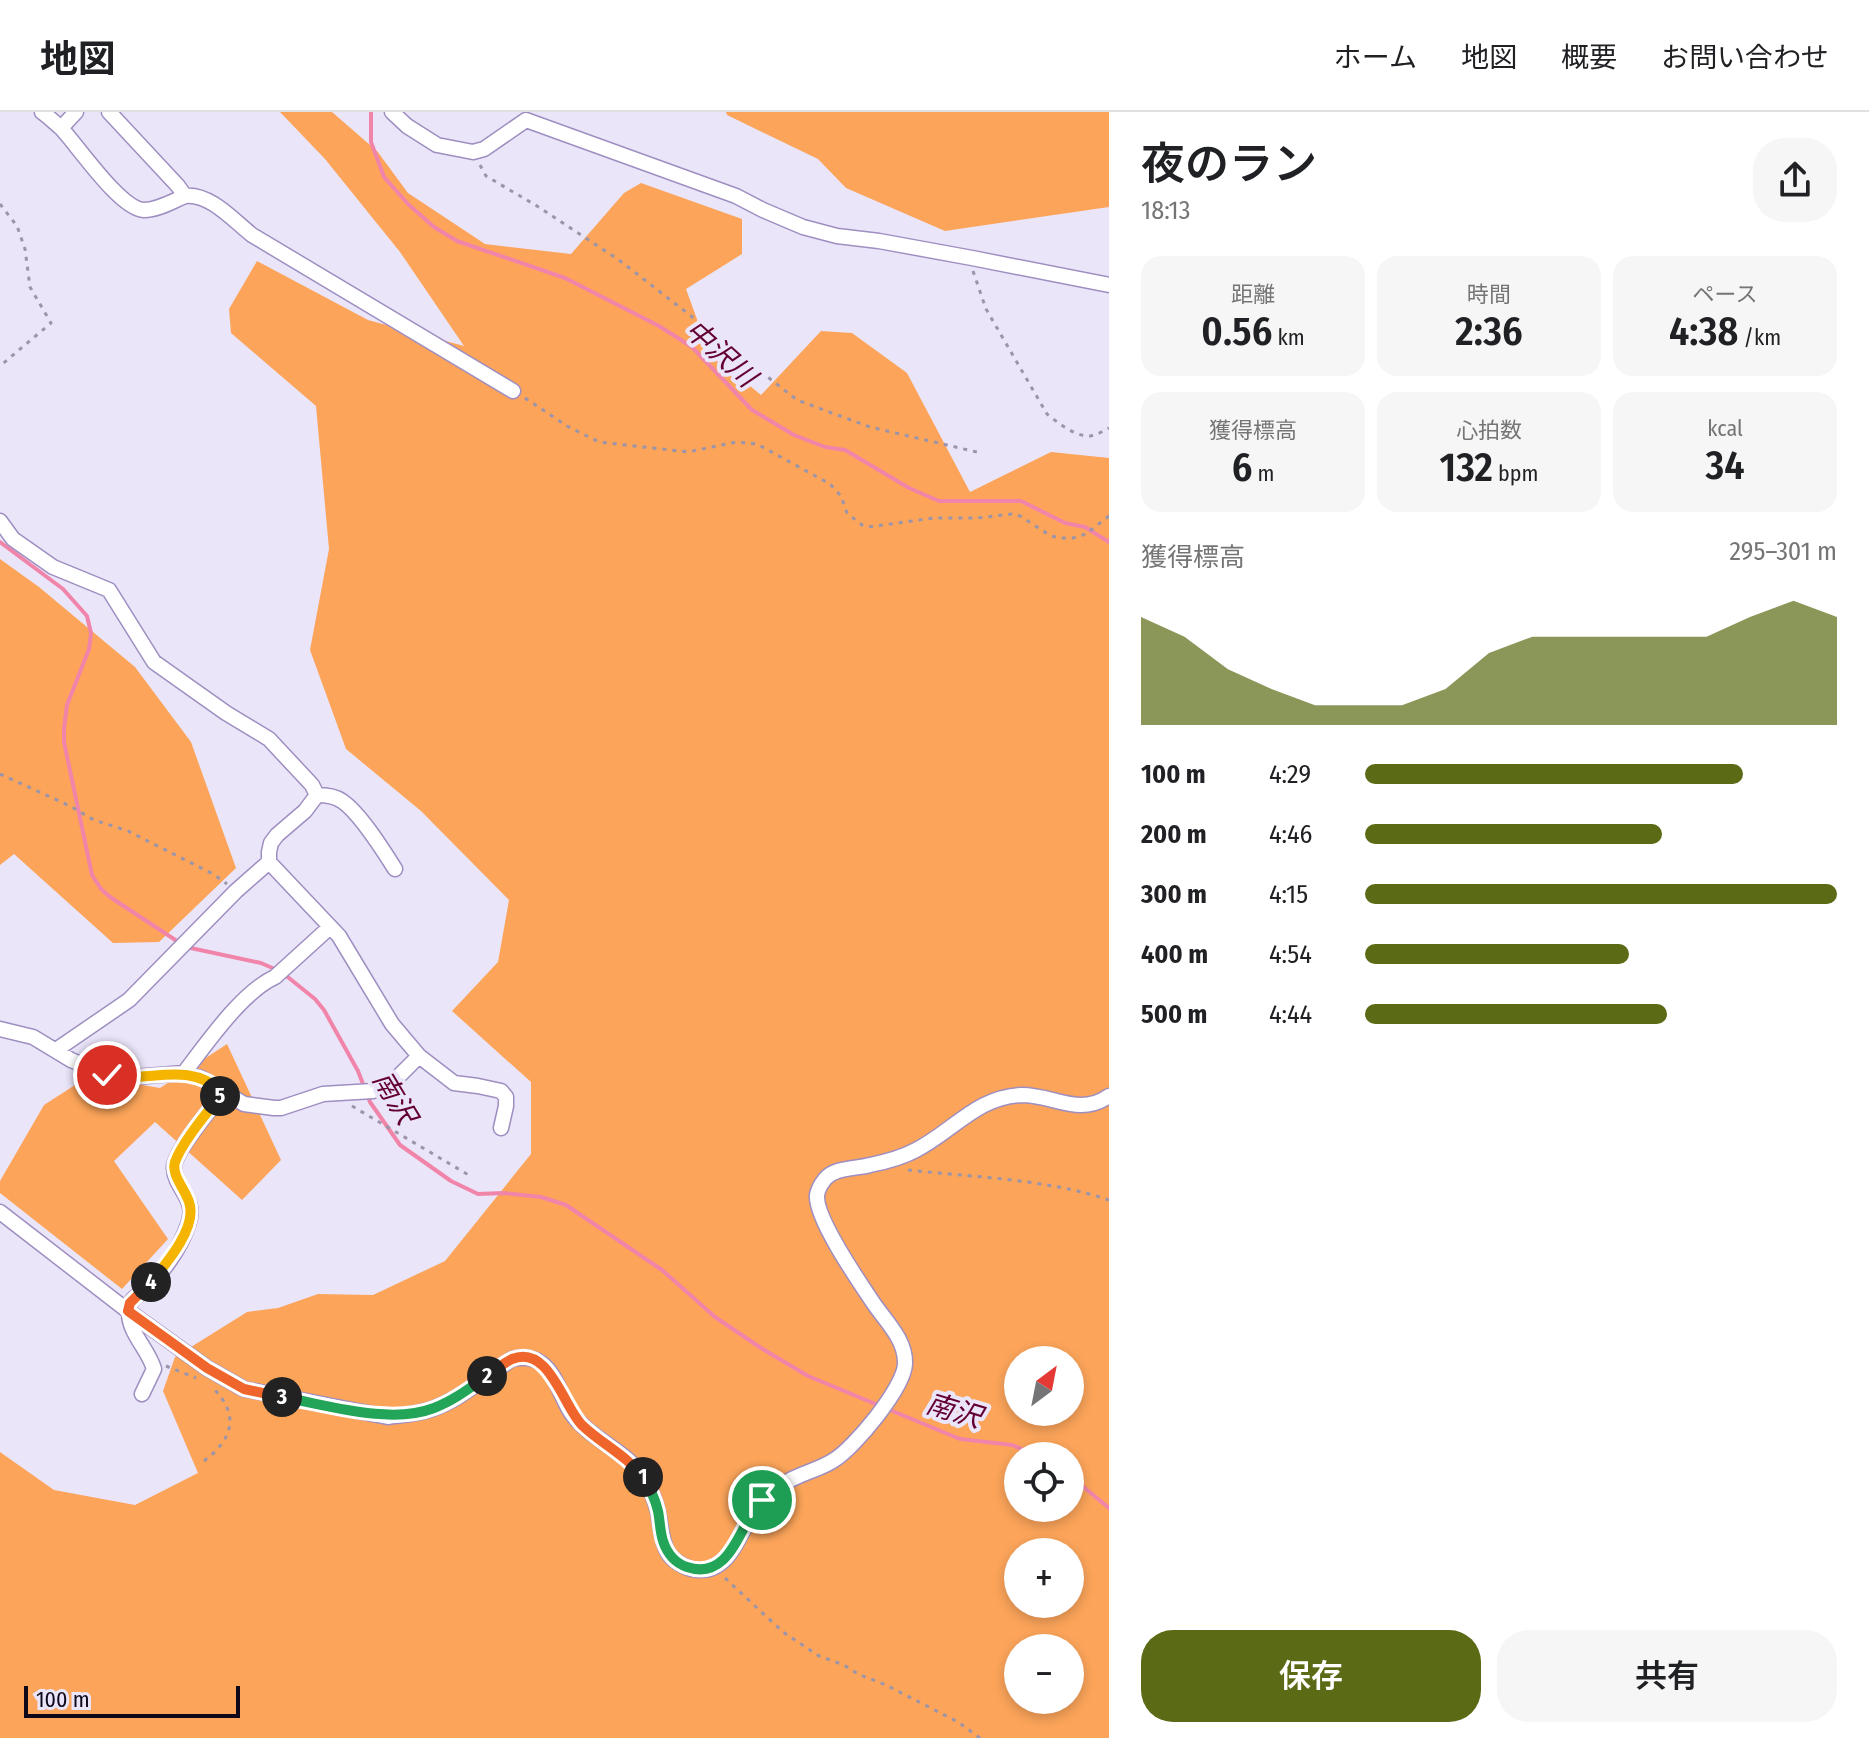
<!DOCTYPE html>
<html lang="ja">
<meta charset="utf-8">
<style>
body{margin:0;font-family:"Fira Sans Condensed","Noto Sans JP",sans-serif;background:#f6f6f6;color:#202124;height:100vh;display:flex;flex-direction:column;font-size:30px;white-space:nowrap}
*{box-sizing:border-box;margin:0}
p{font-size:26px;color:#757577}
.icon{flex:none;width:44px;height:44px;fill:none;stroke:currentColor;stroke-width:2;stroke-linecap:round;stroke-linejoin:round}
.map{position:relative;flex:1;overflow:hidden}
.panel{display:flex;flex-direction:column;background:#fff;width:760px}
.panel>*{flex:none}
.needle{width:52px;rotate:32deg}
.tools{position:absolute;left:1004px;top:1234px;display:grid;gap:16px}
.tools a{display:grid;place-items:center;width:80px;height:80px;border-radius:50%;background:#fff;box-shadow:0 4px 12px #0003;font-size:40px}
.scale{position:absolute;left:24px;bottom:20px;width:216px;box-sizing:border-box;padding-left:8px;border:4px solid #0f0819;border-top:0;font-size:22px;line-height:28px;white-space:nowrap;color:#0f0819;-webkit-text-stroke:6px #ebe5fa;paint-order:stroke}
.pin{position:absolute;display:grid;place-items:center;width:68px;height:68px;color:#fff;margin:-34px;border:4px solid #fff;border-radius:50%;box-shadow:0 2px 8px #0007}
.km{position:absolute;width:40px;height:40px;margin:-20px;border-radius:50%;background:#222;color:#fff;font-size:22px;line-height:40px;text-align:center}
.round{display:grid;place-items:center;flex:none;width:84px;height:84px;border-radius:32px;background:#f6f6f6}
.overview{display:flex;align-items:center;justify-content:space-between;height:136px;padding:0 32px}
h1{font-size:44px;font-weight:600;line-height:60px}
.metrics{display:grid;grid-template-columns:repeat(3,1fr);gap:12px;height:136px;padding:8px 32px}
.metrics div{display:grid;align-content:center;border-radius:20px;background:#f6f6f6;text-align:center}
.metrics b{font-size:40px;font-weight:600}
.metrics small{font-size:22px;font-weight:400}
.metrics p{font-size:22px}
.chart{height:224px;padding:16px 32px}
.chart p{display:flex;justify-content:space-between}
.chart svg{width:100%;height:144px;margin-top:8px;fill:#5b6a14;opacity:.7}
.button{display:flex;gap:16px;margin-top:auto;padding:16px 32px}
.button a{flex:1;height:92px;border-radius:32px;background:#5b6a14;color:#fff;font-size:32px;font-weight:600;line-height:92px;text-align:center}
.button a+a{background:#f6f6f6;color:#202124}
ul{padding:0 32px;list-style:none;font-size:26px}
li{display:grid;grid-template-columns:128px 96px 1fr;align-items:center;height:60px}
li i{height:20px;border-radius:10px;background:#5b6a14}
header{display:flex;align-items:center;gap:48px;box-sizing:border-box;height:112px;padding:0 40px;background:#fff;border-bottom:2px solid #e0e0e0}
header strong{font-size:38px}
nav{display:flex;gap:44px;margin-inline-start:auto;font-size:28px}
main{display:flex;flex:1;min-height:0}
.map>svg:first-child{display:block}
.forest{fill:#fba45a;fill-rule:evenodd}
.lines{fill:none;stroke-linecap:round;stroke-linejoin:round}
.stream{stroke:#f085a9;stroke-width:4}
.minor-casing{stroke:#9f8ec0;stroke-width:17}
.path{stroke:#9c95a9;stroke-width:3;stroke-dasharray:4 6;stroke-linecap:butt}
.minor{stroke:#fff;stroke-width:14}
.split-1-casing{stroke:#fff;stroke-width:16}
.split-2-casing{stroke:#fff;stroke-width:16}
.split-3-casing{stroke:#fff;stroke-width:16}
.split-4-casing{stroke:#fff;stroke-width:16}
.split-5-casing{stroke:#fff;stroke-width:16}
.split-6-casing{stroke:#fff;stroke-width:16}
.split-1{stroke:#22a559;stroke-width:10}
.split-2{stroke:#f0652b;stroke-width:10}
.split-3{stroke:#22a559;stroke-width:10}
.split-4{stroke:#f0652b;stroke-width:10}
.split-5{stroke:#f5b400;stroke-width:10}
.split-6{stroke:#f5b400;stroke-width:10}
.labels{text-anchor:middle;stroke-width:8;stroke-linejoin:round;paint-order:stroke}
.water-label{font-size:28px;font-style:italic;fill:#630031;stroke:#ebe5fa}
</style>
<header>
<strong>地図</strong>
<nav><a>ホーム</a><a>地図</a><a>概要</a><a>お問い合わせ</a></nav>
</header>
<main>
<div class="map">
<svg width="1109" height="1626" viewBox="0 0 1109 1626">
<rect width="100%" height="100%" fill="#ebe5fa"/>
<path class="forest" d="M280,0h52l45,39 31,42 77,51 86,10 53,-61 17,-10 101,36v35l-56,35 23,63 52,43 60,-64 31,2 55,40 63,119 81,-40 58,6v1280h-1109v-286l54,38 81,15 63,-32 -35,-82 12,-34 72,-45 31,-4 40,-14 55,1 72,-34 86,-107v-72l-79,-71 46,-49 11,-62 -88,-89 -75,-62 -36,-99 19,-101 -13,-143 -85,-73 -2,-24 28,-48 111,59 96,26 -64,-94 -75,-93zM1018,1248h52v52h-52zM1018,1344h52v52h-52zM1018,1440h52v52h-52zM1018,1536h52v52h-52z
M726,0h383v95l-164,24 -99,-43 -28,-29 -91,-44z
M0,447l39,28 96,80 56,75 45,126 -77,74 -46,1 -99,-89 -14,11z
M227,932l54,116 -39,40 -87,-78 -41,39 54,78 -46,50 -122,-96v-12l44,-76 45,-29 71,12z"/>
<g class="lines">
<path class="stream" d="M371,0v30l13,35 24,27 26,23 23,14 108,37 94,48 33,21 60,63 42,25 31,12 20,3 64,38 30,13h82l44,22 20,4 24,15
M0,430l63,47 24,27 4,17 -2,16 -22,56 -3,23v14l28,133 9,14 9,8 76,50 75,16 16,7
M284,862l31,25 9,11 34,61 12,31 30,43 51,36 27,13 26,-1 37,4 25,8 96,65 53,47 46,31 47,28 152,63 52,6 26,11
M1070,1364l39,32"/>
<g class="minor-casing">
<path id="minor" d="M42,0c7,5 13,11 19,16 17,18 59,81 83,82 14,0 29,-9 41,-14
M109,0l69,74 7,10c25,-3 49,25 67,39l261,156
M392,0l15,14 30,19 36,7 11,-3 42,-29 210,76 27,14 40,17 34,9 42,5 93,17 137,27
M61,16l15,-16
M0,409l13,18 40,28 56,23 45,72 72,51 43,26 43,46 5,10
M317,683l-12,16 -28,24 -6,8 -2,9v10l70,74 53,88 27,32 35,27 24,3 23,5 5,6v9l-5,22
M317,683c9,0 18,1 25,6 18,12 41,49 53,68
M0,917l33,8 38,23 36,15 15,3 62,-5 17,5 43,26 30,4h7l42,-14 50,-3 24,-13 22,-22
M56,938l73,-50 107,-109 33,-29
M184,961c22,-29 58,-81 91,-96l55,-50
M0,1100l128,99 79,57 37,21 144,28c15,-2 30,-3 44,-8 29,-10 54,-33 80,-50 10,-2 20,-2 29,4 16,11 20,36 31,51 20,27 55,36 72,65 7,10 11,21 14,33 3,14 3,28 10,41 6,9 20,17 31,17 38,1 42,-53 66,-72 10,-9 23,-18 36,-23 11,-5 23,-8 33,-15 20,-12 70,-72 71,-96 1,-25 -20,-43 -33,-63 -14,-21 -57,-83 -55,-106 1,-6 4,-11 8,-16 10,-12 31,-10 45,-14 15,-3 33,-8 46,-15 37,-19 62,-54 106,-55 32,0 57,22 87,1
M142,1282l12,-25c-6,-21 -27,-37 -25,-60 0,-9 8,-13 14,-18 19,-17 37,-42 45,-66 10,-27 -13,-35 -14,-57 -1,-15 39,-62 50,-76"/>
</g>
<path class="path" d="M480,53l6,11 51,30 82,54 130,101 6,6 42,33 73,27 111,26
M0,92l17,22 8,23 5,38 21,36 -51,43
M973,159l13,38 61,105c10,8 28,23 43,22 7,-1 13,-5 19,-8
M525,286l42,28 32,16 89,10 48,-10 21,2 73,40 11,12 6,17 15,12 6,2 66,-9h43l35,-4 8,2 31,20 10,2h12l13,-4 23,-18
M0,662l70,32 24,14 34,11 85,43 14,10
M352,994l120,71
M908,1058c64,7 140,9 201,30
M166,1254l30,12
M204,1349c29,-22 36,-46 9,-73
M725,1466l58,54 36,24 25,9 14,9 28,11 72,37 22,16"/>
<use href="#minor" class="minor"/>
</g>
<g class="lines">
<g class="split-1-casing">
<path id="split-1" d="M643,1365c7,11 12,21 15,34 2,10 2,21 5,30 4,12 12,22 24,26 35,12 48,-23 61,-47 4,-7 9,-14 14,-20"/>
</g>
<g class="split-2-casing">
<path id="split-2" d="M487,1264c8,-5 16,-13 25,-17 37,-15 51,47 70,66 20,19 44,30 61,52"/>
</g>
<g class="split-3-casing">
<path id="split-3" d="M282,1285c46,8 108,28 152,11 19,-7 36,-20 53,-32"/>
</g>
<g class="split-4-casing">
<path id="split-4" d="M151,1170l-21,21 -2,8 79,57 37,21 38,8"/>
</g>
<g class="split-5-casing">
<path id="split-5" d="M151,1170c15,-18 47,-55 38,-80 -4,-13 -18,-27 -14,-40 7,-20 32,-49 45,-66"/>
</g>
<g class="split-6-casing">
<path id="split-6" d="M107,963c43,9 77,-16 117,17l-4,4"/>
</g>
<use href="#split-1" class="split-1"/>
<use href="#split-2" class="split-2"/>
<use href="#split-3" class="split-3"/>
<use href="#split-4" class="split-4"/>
<use href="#split-5" class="split-5"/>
<use href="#split-6" class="split-6"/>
</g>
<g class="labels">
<g class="water-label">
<text transform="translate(721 241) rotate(42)" y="10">中沢川</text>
<text transform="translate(395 985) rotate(59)" y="10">南沢</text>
<text transform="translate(954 1298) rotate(17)" y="10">南沢</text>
</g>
</g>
</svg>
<div class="tools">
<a><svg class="needle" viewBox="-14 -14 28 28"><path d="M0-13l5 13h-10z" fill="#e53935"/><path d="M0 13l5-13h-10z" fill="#757577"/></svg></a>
<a><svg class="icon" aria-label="locate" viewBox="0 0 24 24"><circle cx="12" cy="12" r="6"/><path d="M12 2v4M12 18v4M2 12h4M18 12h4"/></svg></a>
<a>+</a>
<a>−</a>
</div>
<div class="scale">100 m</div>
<div class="pin" style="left:762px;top:1388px;background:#1e9e55"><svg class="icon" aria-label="arrive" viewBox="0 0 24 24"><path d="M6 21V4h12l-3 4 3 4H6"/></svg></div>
<div class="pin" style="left:107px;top:963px;background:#d93025"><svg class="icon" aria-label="check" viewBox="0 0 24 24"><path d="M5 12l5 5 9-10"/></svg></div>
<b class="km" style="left:643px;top:1365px">1</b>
<b class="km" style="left:487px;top:1264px">2</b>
<b class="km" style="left:282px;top:1285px">3</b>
<b class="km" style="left:151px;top:1170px">4</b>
<b class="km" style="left:220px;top:984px">5</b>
</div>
<section class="panel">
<div class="overview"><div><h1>夜のラン</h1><p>18:13</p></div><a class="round"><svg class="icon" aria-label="share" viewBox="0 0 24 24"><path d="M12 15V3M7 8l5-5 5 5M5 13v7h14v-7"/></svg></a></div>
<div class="metrics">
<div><p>距離</p><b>0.56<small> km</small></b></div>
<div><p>時間</p><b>2:36</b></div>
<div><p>ペース</p><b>4:38<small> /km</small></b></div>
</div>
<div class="metrics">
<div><p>獲得標高</p><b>6<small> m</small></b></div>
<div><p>心拍数</p><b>132<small> bpm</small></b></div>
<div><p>kcal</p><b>34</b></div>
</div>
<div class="chart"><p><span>獲得標高</span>295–301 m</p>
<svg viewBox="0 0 160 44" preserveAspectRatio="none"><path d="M0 44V11L10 17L20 27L30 33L40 38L50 38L60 38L70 33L80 22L90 17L100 17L110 17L120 17L130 17L140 11L150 6L160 11V44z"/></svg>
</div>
<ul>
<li><b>100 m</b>4:29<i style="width:80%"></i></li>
<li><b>200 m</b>4:46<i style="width:63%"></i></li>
<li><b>300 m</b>4:15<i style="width:100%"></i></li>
<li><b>400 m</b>4:54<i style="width:56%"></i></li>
<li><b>500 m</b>4:44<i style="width:64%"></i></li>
</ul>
<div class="button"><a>保存</a><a>共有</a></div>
</section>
</main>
